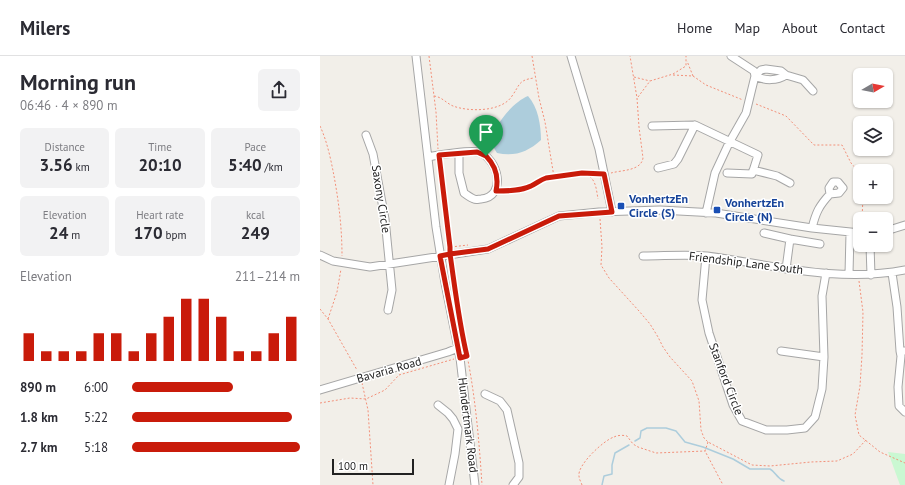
<!DOCTYPE html>
<meta charset="utf-8">
<style>
body{margin:0;font-family:"PT Sans",sans-serif;background:#f2f2f3;color:#2b2b33;height:100vh;display:flex;flex-direction:column;font-size:15px;white-space:nowrap}
*{box-sizing:border-box;margin:0}
p{font-size:13px;color:#7c7c81}
.icon{flex:none;width:22px;height:22px;fill:none;stroke:currentColor;stroke-width:2;stroke-linecap:round;stroke-linejoin:round}
.map{position:relative;flex:1;overflow:hidden}
.panel{display:flex;flex-direction:column;background:#fff;width:320px}
.panel>*{flex:none}
.needle{width:26px;rotate:80deg}
.fabs{position:absolute;left:533px;top:12px;display:grid;gap:8px}
.fabs a{display:grid;place-items:center;width:40px;height:40px;border-radius:6px;background:#fff;box-shadow:0 1px 3px #0004;font-size:20px}
.scale{position:absolute;left:12px;bottom:10px;width:82px;box-sizing:border-box;padding-left:4px;border:2px solid #222;border-top:0;font-size:11px;line-height:14px;white-space:nowrap;color:#222;-webkit-text-stroke:3px #fff;paint-order:stroke}
.pin{position:absolute;display:grid;place-items:center;width:34px;height:34px;color:#fff;margin:-41px -17px;border-radius:50% 50% 50% 0;rotate:-45deg;box-shadow:0 0 4px #0007}
.pin .icon{rotate:45deg}
.round{display:grid;place-items:center;flex:none;width:42px;height:42px;border-radius:6px;background:#f2f2f3}
.overview{display:flex;align-items:center;justify-content:space-between;height:68px;padding:0 20px}
h1{font-size:22px;font-weight:600;line-height:30px}
.metrics{display:grid;grid-template-columns:repeat(3,1fr);gap:6px;height:68px;padding:4px 20px}
.metrics div{display:grid;align-content:center;border-radius:6px;background:#f2f2f3;text-align:center}
.metrics b{font-size:17px;font-weight:600}
.metrics small{font-size:11px;font-weight:400}
.metrics p{font-size:11px}
.chart{height:112px;padding:8px 20px}
.chart p{display:flex;justify-content:space-between}
.chart svg{width:100%;height:72px;margin-top:4px;stroke:#c91b0a;stroke-width:6}
ul{padding:0 20px;list-style:none;font-size:13px}
li{display:grid;grid-template-columns:64px 48px 1fr;align-items:center;height:30px}
li i{height:10px;border-radius:5px;background:#c91b0a}
header{display:flex;align-items:center;gap:24px;box-sizing:border-box;height:56px;padding:0 20px;background:#fff;border-bottom:1px solid #e1e1e2}
header strong{font-size:19px}
nav{display:flex;gap:22px;margin-inline-start:auto;font-size:14px}
main{display:flex;flex:1;min-height:0}
.map>svg:first-child{display:block}
.park{fill:#caf8d2}
.water{fill:#adcddc}
.lines{fill:none;stroke-linecap:round;stroke-linejoin:round}
.stream{stroke:#adcddc;stroke-width:1.5}
.minor-casing{stroke:#a6a6a6;stroke-width:9}
.path{stroke:#f39079;stroke-width:1;stroke-dasharray:2 2;stroke-linecap:butt}
.minor{stroke:#fff;stroke-width:7}
.route-casing{stroke:#fff;stroke-width:8}
.route{stroke:#c91b0a;stroke-width:5}
.transit-dot{fill:#1a4fb4;stroke:#fff;stroke-width:1.5}
.labels{text-anchor:middle;stroke-width:3;stroke-linejoin:round;paint-order:stroke}
.street-label{font-size:12px;fill:#222;stroke:#fff}
.transit-label{font-size:12px;font-weight:bold;fill:#164399;stroke:#fff;text-anchor:start}
</style>
<header>
<strong>Milers</strong>
<nav><a>Home</a><a>Map</a><a>About</a><a>Contact</a></nav>
</header>
<main>
<section class="panel">
<div class="overview"><div><h1>Morning run</h1><p>06:46 · 4 × 890 m</p></div><a class="round"><svg class="icon" aria-label="share" viewBox="0 0 24 24"><path d="M12 15V3M7 8l5-5 5 5M5 13v7h14v-7"/></svg></a></div>
<div class="metrics">
<div><p>Distance</p><b>3.56<small> km</small></b></div>
<div><p>Time</p><b>20:10</b></div>
<div><p>Pace</p><b>5:40<small> /km</small></b></div>
</div>
<div class="metrics">
<div><p>Elevation</p><b>24<small> m</small></b></div>
<div><p>Heart rate</p><b>170<small> bpm</small></b></div>
<div><p>kcal</p><b>249</b></div>
</div>
<div class="chart"><p><span>Elevation</span>211–214 m</p>
<svg viewBox="0 0 160 44" preserveAspectRatio="none"><path d="M5 44V27M15 44V38M25 44V38M35 44V38M45 44V27M55 44V27M65 44V38M75 44V27M85 44V17M95 44V6M105 44V6M115 44V17M125 44V38M135 44V38M145 44V27M155 44V17"/></svg>
</div>
<ul>
<li><b>890 m</b>6:00<i style="width:60%"></i></li>
<li><b>1.8 km</b>5:22<i style="width:95%"></i></li>
<li><b>2.7 km</b>5:18<i style="width:100%"></i></li>
</ul>
</section>
<div class="map">
<svg width="585" height="429" viewBox="0 0 585 429">
<rect width="100%" height="100%" fill="#f2efe9"/>
<path class="park" d="M568,396l17,2v31h-5z"/>
<path class="water" d="M208,40c10,11 13,29 13,44 -13,12 -27,17 -44,13 -2,-3 -4,-6 -4,-9 -2,-17 20,-42 35,-48z"/>
<g class="lines">
<path class="stream" d="M315,385l5,-3 1,-7 6,-3h19l10,3 9,11 18,5 30,12 17,10h20c6,3 6,9 14,12
M282,429l2,-9 8,-2v-9l3,-12 14,-8"/>
<g class="minor-casing">
<path id="minor" d="M96,0l20,171 9,56 15,75 15,127
M251,0l28,93 13,63
M466,19c-9,6 -21,6 -31,1l6,-6 5,-1 15,2 5,4 17,5 10,11
M332,70l43,-1 63,30 -6,19 -25,-1
M46,79l7,19 12,65 7,71 -4,20
M108,101c9,-2 43,-7 50,-5 21,6 29,45 3,47 -2,0 -5,1 -7,0 -3,-1 -7,-4 -10,-6l-5,-20v-20
M338,112l16,-4 4,-5 17,-34
M433,114l24,6 13,7
M513,126h5l5,6 -4,5 -9,1 -1,-6z
M386,157l9,-40 14,-30 17,-30 9,-37 -1,-5 -23,-15
M492,172c4,-16 7,-22 18,-34
M566,175l19,-6
M444,177l26,6 -4,30
M470,183l30,5
M550,189l1,30
M0,199l13,6 37,6 118,-18 71,-33 40,-4 61,-2 56,3 96,15 48,5
M323,200c21,0 43,-2 64,0 66,9 132,27 198,14
M386,200l-4,44 7,33 24,72 9,16 24,9h21l18,-2 10,-11 7,-28 2,-32 -2,-61 4,-23
M572,217l5,34 3,44
M529,218l1,-41
M461,295l43,6
M585,295h-5l1,5 -3,31 1,19 6,6
M0,334l128,-38 10,-4
M165,338l15,7 7,9 12,53v14l-6,8
M118,349l10,8 5,6 5,10 -3,25 -6,31"/>
</g>
<path class="path" d="M109,0l7,56 2,37
M212,0l7,42 6,24 9,55 28,-4c14,3 14,15 16,26
M353,19l20,1 -6,-15
M373,20l13,9 37,15
M314,21l16,4
M114,40c8,1 12,7 19,10 16,6 49,6 59,-10 8,-11 6,-16 22,-18
M318,41l12,-16 23,-7 13,-8v-10
M436,48l30,12 28,29h28l9,18 9,10
M0,70c7,15 11,34 14,50 5,27 8,53 8,80
M120,106l10,86
M265,117l13,1
M291,117c11,-3 30,-2 32,-15l-4,-31 -2,-29 -7,-42
M182,135c9,0 20,-1 29,-5 10,-3 9,-8 23,-9
M280,163l2,28 -1,18 8,13 30,33 11,13 8,13 5,10 7,10 22,24 7,20 2,29 3,8 4,4 44,23 18,1 41,-4 26,-1 16,-7 13,-14
M542,163l1,-22
M131,191l17,-2
M131,205l8,56
M539,225l4,31 -1,43 -2,31 -5,29 4,20 21,17 25,11
M0,253l8,10 29,51
M8,263l9,-27 4,-23
M145,290c10,45 14,93 17,139
M42,327l6,27 5,75
M0,347l30,-5 16,1 19,-9 14,-15 55,-16
M388,386l-3,9 18,34
M262,429c-1,-3 -3,-6 -3,-9 -2,-11 25,-36 35,-39 4,-2 9,-2 13,-1l6,8 5,3 18,6 49,-2"/>
<use href="#minor" class="minor"/>
</g>
<g class="lines">
<g class="route-casing">
<path id="route" d="M166,100l-9,-4 -38,3 11,92v7l-10,2 20,102 7,-2c-8,-33 -12,-68 -17,-102l38,-5 71,-33 53,-4 -8,-38 -22,-1 -36,5c-6,2 -10,6 -15,8 -10,5 -24,5 -35,5 3,-14 0,-25 -10,-35"/>
</g>
<use href="#route" class="route"/>
</g>
<g class="transit-dot">
<rect x="297" y="146" width="8" height="8" rx="2"/>
<rect x="393" y="150" width="8" height="8" rx="2"/>
</g>
<g class="labels">
<g class="street-label">
<text transform="translate(61 143) rotate(81)" y="4">Saxony Circle</text>
<text transform="translate(426 207) rotate(7)" y="4">Friendship Lane South</text>
<text transform="translate(69 314) rotate(-16)" y="4">Bavaria Road</text>
<text transform="translate(406 323) rotate(69)" y="4">Stanford Circle</text>
<text transform="translate(148 369) rotate(83)" y="4">Hundertmark Road</text>
</g>
<g class="transit-label">
<text x="309" y="147">VonhertzEn<tspan x="309" dy="14">Circle (S)</tspan></text>
<text x="405" y="151">VonhertzEn<tspan x="405" dy="14">Circle (N)</tspan></text>
</g>
</g>
</svg>
<div class="fabs">
<a><svg class="needle" viewBox="-14 -14 28 28"><path d="M0-13l5 13h-10z" fill="#e53935"/><path d="M0 13l5-13h-10z" fill="#7c7c81"/></svg></a>
<a><svg class="icon" aria-label="layers" viewBox="0 0 24 24"><path d="M12 4l9 5-9 5-9-5zM3 14l9 5 9-5"/></svg></a>
<a>+</a>
<a>−</a>
</div>
<div class="scale">100 m</div>
<div class="pin" style="left:166px;top:100px;background:#1e9e55"><svg class="icon" aria-label="arrive" viewBox="0 0 24 24"><path d="M6 21V4h12l-3 4 3 4H6"/></svg></div>
</div>
</main>
